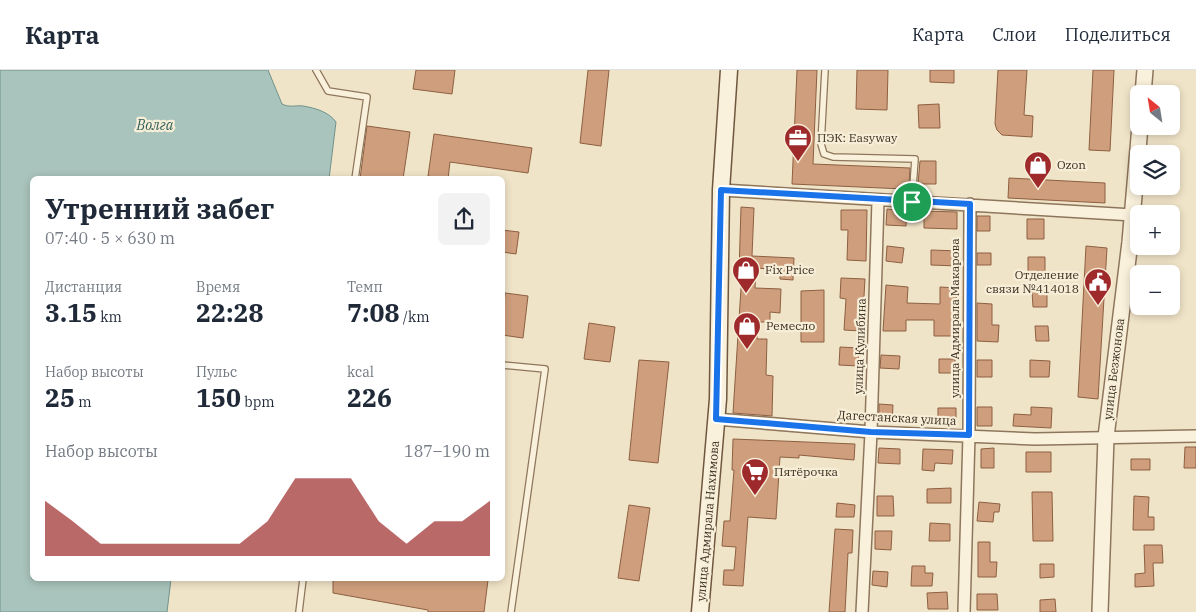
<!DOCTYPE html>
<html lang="ru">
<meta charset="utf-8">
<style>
body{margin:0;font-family:"IBM Plex Serif",serif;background:#f2f2f3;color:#1f2937;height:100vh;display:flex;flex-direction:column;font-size:19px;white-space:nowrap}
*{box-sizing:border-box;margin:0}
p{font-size:16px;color:#747a83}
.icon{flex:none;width:28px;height:28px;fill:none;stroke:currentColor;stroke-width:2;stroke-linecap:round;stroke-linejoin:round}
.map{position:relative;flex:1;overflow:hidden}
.side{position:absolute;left:30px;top:106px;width:475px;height:405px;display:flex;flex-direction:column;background:#fff;border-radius:8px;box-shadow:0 2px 8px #0003}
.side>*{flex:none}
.needle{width:32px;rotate:330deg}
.tools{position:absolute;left:1130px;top:15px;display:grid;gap:10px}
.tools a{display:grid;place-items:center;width:50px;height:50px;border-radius:8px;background:#fff;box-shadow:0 2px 8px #0003;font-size:25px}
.pin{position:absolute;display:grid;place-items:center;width:42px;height:42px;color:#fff;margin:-21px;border:2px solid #fff;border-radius:50%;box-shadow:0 1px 5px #0007}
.round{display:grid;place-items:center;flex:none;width:52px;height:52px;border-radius:8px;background:#f2f2f3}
.summary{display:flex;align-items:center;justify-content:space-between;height:85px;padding:0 15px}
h1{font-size:28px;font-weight:800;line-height:38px}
.figures{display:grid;grid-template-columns:repeat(3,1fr);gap:8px;height:85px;padding:5px 15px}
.figures div{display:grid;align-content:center}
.figures b{font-size:25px;font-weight:800}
.figures small{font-size:14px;font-weight:400}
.figures p{font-size:14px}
.chart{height:140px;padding:10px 15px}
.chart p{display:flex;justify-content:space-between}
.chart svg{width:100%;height:90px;margin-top:5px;fill:#9e2a2b;opacity:.7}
header{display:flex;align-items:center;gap:30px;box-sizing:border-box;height:70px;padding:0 25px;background:#fff;border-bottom:1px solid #e0e1e3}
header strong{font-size:24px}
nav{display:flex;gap:28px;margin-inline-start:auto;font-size:18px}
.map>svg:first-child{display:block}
.water{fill:#a9c4bc;stroke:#6f938a}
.building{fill:#cf9f7d;stroke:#8d5f41}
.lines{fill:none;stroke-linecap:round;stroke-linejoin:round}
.service-casing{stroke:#8d765c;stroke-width:8}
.minor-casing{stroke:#8d765c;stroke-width:14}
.tertiary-casing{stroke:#8d765c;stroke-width:18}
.secondary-casing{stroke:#6f573f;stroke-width:19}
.service{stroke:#faf1dc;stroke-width:5.5}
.minor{stroke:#faf1dc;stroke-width:11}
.tertiary{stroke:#faf1dc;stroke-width:15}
.secondary{stroke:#faf1dc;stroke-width:16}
.route-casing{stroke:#fff;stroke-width:10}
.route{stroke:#1a73e8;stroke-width:6}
.labels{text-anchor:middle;stroke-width:4.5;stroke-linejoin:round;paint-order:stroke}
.poi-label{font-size:12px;fill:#3d2e20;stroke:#f7eed8;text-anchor:start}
.street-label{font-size:12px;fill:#3d2e20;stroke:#f7eed8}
.water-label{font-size:14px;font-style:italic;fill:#2f5d5a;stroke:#f7eed8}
</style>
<header>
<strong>Карта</strong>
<nav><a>Карта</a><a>Слои</a><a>Поделиться</a></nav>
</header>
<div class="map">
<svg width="1196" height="542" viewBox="0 0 1196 542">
<rect width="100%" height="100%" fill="#f0e4c8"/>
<path class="water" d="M0,0h268l14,34c8,4 13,1 21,2 12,2 26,6 33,16l-7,57h-297v400h139l-4,33h-167z"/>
<path class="building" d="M416,0h39l-3,24 -39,-5z
M588,0h21l-8,76 -21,-3z
M797,0h20l-4,94 97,4 -1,16h-4l-1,5 -112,-5z
M857,0h31l-1,40 -31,-1z
M930,0h24v13l-24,-1z
M998,0h29l-3,45 9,1 -1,21 -30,-2 -5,-5 -2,-6z
M1093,0h21l-4,81 -21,-1z
M939,34l1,24h-21l-1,-23z
M367,56l43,6 -7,47h-43z
M434,64l98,14 -4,25 -78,-11 -2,17 -20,-3z
M920,91h16v23h-18z
M1009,108l96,5v20l-97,-5z
M741,137l13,1 -2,48 42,2 -1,22 -13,-1v-9l-24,-2 -1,20 26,1 -1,24 -10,-1v10h-13v17h10l-1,36 7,1 -1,40 -39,-3 9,-140h-3z
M887,139l20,2 -1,15 -20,-1z
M841,140h26l-1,51 -19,-1 1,-30h-7z
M924,141l33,1v17l-33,-1z
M977,146h13v15h-13z
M1027,149h17v20h-17z
M502,160l17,2 -3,22 -14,-2z
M887,176l17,2 -2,15 -16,-2z
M1086,176l21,2 -9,151 -20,-2z
M931,180l28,1 -1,15 -27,-1z
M977,183h14v12h-14z
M1028,187h17v16h-17z
M841,208l24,1 -3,52 -18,-1 2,-31 -6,-1z
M886,215l22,2 -1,16 33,1v-17l17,1 -2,48h-21v-16h-28v11h-23z
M824,220v52h-23v-51z
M1047,220v17h-14l-1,-16z
M505,223l23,3 -5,42 -21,-3z
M977,233l15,1v21h7l-1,17 -21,-1z
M589,253l26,4 -5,35 -26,-3z
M1035,256h13l1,15h-13z
M840,277l19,1 -1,18 -19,-1z
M881,285l19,1 -1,13 -19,-1z
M939,289h16v14h-16z
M639,290l30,2 -11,101 -29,-3z
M977,290h15v17h-15z
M1030,290l20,1 -1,16h-19z
M879,334l14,1 -1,18 -13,-1z
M977,337h15v19h-15z
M1031,337l21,1 -1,20 -38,-2 1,-12 17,1z
M938,338h18v16l-18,-1z
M733,369l122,5 -1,16 -55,-5v3l-19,-1 -4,62 -28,-2 -5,69 -20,-1 1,-15h10l2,-23 -14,-1 2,-25h6l4,-51h-2z
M1185,377h11v21h-12z
M879,378l21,1v15l-22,-1z
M994,378v20h-13v-19z
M923,379l30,1 -1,14 -17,-1 -1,8 -12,-1z
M1026,382h25v20h-25z
M1131,389h19v11h-19z
M951,418v15h-24v-14z
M1032,422h20l1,49h-20z
M877,426h16l1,20h-17z
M1134,426l15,1 -1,20h6v13h-21z
M979,432l21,2 -1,8h-5l-1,10 -16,-1z
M837,433l18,2 -1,12h-18z
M629,435l21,3 -11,73 -21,-3z
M930,453l20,1v17h-21z
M835,459l18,1 -1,23h-4l-3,59h-16z
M875,461h17l-1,19 -16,-1z
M978,472h12v20h7l-1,15h-18z
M1144,475h18l1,18h-10l1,23 -19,1v-13l10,-1z
M1040,494h14v13l-14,1z
M912,496h13v7h8l-1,13h-21z
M873,501l15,1 -1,15 -15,-2z
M333,509l155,1 -4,32h-56v-2l-95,-17z
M947,522l1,17h-20l-1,-16z
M977,524h20l1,16h-21z
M1055,529l1,13h-16v-12z"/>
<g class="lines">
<g class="service-casing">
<path id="service" d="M316,0l12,21 39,6 -12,82
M825,0l-4,74 3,10 9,3 82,2 -3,42
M502,295l43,4 -34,243
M299,542l4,-33"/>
</g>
<g class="minor-casing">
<path id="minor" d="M721,120l412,25
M716,349l155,13 164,7 161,-3
M862,542l9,-180 7,-232
M964,542l5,-177 1,-231"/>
</g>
<g class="tertiary-casing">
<path id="tertiary" d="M1143,24l2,-24
M1100,542l6,-175 24,-195 10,-116"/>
</g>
<g class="secondary-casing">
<path id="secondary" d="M700,542l18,-213 3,-209 8,-120"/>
</g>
<use href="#service" class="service"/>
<use href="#minor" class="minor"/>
<use href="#tertiary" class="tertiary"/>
<use href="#secondary" class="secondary"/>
</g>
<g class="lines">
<g class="route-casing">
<path id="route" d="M721,120l249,14 -1,231 -98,-3 -155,-13z"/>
</g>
<use href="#route" class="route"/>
</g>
<defs>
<g id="office-pin" transform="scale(1.4375)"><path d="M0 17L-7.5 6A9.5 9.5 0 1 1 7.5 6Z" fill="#9e2a2b" stroke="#f7eed8"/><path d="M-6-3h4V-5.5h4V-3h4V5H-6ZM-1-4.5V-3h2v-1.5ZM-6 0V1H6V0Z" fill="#fff"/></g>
<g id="shop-pin" transform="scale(1.4375)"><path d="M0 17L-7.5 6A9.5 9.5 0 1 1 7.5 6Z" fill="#9e2a2b" stroke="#f7eed8"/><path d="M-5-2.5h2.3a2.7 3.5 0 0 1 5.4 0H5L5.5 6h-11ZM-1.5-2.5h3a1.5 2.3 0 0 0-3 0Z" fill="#fff"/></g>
<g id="civic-pin" transform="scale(1.4375)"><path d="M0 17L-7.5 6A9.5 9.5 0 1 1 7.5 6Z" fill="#9e2a2b" stroke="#f7eed8"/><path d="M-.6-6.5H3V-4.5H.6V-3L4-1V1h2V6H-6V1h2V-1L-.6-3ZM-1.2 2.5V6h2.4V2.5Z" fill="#fff"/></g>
<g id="supermarket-pin" transform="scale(1.4375)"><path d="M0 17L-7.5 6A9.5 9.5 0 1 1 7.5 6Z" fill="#9e2a2b" stroke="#f7eed8"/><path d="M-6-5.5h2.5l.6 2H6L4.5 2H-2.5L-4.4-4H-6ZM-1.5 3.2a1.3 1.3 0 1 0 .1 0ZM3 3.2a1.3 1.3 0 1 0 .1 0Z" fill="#fff"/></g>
</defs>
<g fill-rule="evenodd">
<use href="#office-pin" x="798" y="68"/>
<use href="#shop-pin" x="1038" y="95"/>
<use href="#shop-pin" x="746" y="200"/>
<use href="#civic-pin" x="1098" y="212"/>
<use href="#shop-pin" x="747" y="256"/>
<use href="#supermarket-pin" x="755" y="402"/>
</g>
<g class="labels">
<g class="poi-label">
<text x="817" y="72">ПЭК: Easyway</text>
<text x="1057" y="99">Ozon</text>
<text x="765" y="204">Fix Price</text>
<text x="1079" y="209" text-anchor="end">Отделение<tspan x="1079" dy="14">связи №414018</tspan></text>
<text x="766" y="260">Ремесло</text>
<text x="774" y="406">Пятёрочка</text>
</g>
<g class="street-label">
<text transform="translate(955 248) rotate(-90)" y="4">улица Адмирала Макарова</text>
<text transform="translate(860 276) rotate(-88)" y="4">улица Кулибина</text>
<text transform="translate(1114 299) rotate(-83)" y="4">улица Безжонова</text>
<text transform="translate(897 348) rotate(3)" y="4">Дагестанская улица</text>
<text transform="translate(708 451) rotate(-85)" y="4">улица Адмирала Нахимова</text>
</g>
<g class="water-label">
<text x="155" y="60">Волга</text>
</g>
</g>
</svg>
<div class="tools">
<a><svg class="needle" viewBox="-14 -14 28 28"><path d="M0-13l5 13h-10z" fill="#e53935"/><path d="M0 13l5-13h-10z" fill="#747a83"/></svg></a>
<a><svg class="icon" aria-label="layers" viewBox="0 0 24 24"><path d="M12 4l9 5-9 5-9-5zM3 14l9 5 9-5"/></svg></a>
<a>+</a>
<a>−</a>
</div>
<div class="pin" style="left:912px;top:132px;background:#1e9e55"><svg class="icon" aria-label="arrive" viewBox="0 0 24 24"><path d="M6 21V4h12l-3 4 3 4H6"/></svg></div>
<section class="side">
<div class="summary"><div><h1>Утренний забег</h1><p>07:40 · 5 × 630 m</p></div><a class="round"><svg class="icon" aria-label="share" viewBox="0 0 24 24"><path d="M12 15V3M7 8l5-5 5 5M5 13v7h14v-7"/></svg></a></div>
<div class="figures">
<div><p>Дистанция</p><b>3.15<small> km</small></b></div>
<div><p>Время</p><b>22:28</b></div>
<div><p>Темп</p><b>7:08<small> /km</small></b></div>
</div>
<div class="figures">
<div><p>Набор высоты</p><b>25<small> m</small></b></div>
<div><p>Пульс</p><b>150<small> bpm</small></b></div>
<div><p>kcal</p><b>226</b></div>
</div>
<div class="chart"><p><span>Набор высоты</span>187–190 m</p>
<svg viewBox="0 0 160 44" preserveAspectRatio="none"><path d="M0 44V17L10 27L20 38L30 38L40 38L50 38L60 38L70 38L80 27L90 6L100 6L110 6L120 27L130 38L140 27L150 27L160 17V44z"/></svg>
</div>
</section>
</div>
